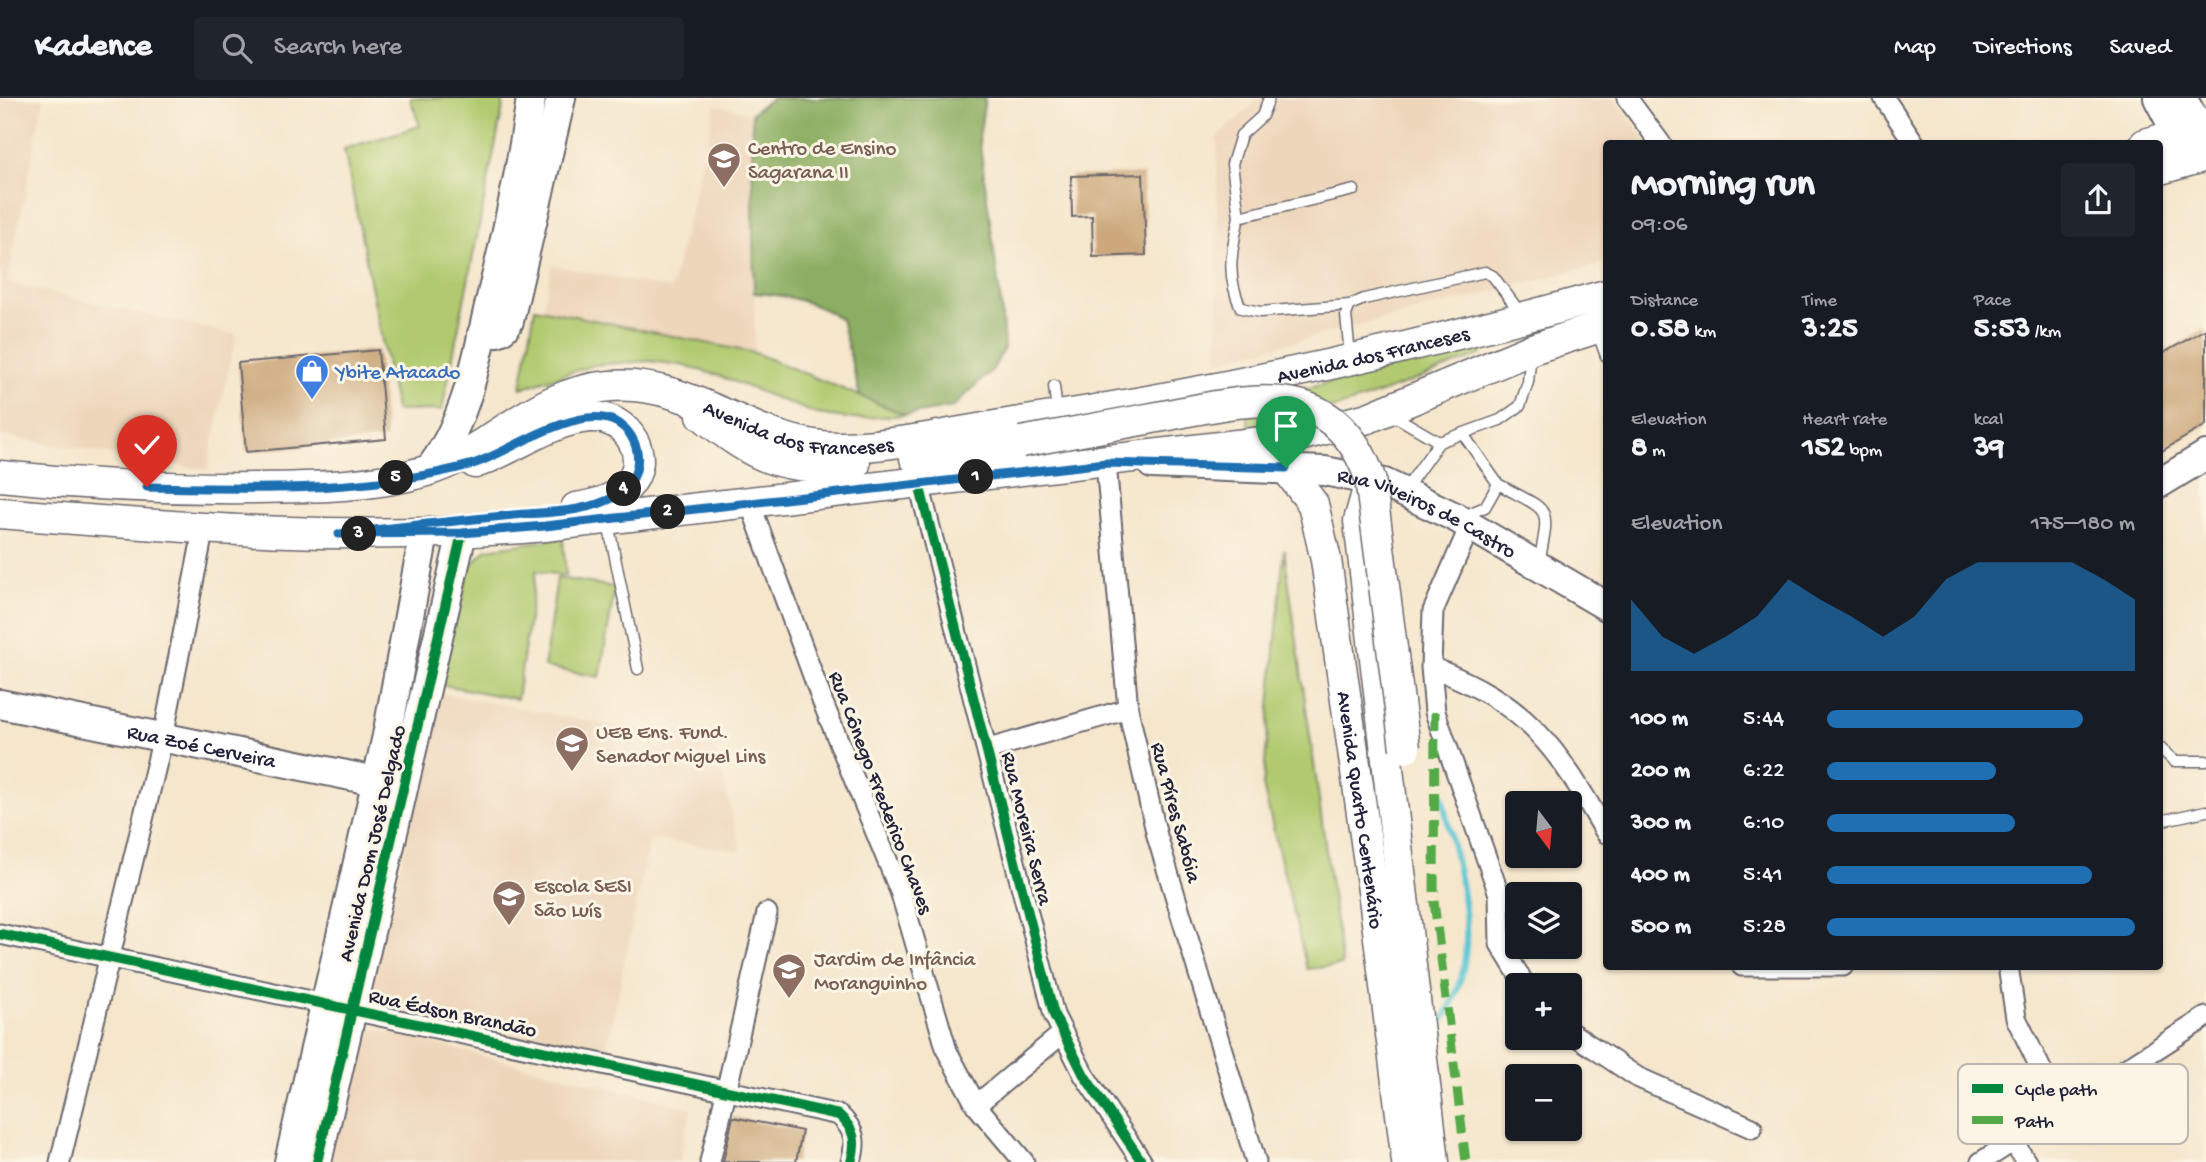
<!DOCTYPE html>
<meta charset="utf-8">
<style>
body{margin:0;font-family:"Gochi Hand",sans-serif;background:#20242c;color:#f1f3f6;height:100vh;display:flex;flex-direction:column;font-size:26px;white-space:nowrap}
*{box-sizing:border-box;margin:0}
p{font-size:23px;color:#9ea1a6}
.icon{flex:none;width:38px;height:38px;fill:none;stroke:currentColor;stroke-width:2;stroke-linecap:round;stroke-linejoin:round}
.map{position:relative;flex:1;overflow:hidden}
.side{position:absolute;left:1603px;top:42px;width:560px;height:830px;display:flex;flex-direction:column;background:#171b24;border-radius:7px;box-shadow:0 2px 5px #0004}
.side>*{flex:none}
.needle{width:46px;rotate:164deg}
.buttons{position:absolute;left:1505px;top:693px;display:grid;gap:14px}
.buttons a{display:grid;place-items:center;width:77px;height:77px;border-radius:7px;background:#171b24;box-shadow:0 2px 5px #0004;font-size:35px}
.pin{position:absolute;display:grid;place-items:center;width:60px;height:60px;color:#fff;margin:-72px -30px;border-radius:50% 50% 50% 0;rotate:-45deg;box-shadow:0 0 7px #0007}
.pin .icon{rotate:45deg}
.km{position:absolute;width:35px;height:35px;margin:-18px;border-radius:50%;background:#222;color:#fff;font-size:19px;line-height:35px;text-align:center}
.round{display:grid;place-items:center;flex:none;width:74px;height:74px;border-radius:7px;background:#20242c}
.head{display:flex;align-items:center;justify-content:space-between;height:119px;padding:0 28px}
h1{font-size:38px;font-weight:700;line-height:52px}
.figures{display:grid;grid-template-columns:repeat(3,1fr);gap:10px;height:119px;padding:7px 28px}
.figures div{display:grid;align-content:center}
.figures b{font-size:30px;font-weight:700}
.figures small{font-size:19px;font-weight:400}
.figures p{font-size:19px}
.chart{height:196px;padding:14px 28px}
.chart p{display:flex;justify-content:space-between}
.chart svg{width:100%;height:126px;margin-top:7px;fill:#1f6fb2;opacity:.7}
ul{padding:0 28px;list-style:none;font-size:23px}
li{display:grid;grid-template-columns:112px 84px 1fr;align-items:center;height:52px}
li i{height:18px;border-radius:9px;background:#1f6fb2}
header{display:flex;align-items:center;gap:42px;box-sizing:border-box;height:98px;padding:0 35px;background:#171b24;border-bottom:2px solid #363941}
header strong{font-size:33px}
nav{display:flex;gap:38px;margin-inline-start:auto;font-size:24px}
.search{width:490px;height:63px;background:#20242c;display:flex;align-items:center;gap:18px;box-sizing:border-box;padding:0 24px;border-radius:7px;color:#9ea1a6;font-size:26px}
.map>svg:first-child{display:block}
.built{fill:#eed6bb}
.green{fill:#b1ca6f;stroke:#6a7655;stroke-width:2}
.forest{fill:#8cae62;stroke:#57684e;stroke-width:2}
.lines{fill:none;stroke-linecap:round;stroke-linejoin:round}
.stream{stroke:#5ac6d3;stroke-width:6}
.building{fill:#cca87b}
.lane-casing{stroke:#6c676e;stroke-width:13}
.street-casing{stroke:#6c676e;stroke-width:23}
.secondary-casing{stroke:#6c676e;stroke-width:32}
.primary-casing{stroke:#6c676e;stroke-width:33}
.lane{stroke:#fff;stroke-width:10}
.street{stroke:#fff;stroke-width:19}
.secondary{stroke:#fff;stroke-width:28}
.primary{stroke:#fff;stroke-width:30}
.primary-bridge-casing{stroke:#6c676e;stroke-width:33;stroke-linecap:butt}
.primary-bridge{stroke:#fff;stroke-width:30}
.quiet{stroke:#53aa46;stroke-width:9;stroke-dasharray:18 9;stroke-linecap:butt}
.cycleway-casing{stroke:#fcf5e5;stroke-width:15}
.cycleway{stroke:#00873e;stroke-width:10}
.route-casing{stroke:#fff;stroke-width:14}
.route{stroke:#1f6fb2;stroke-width:9}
.labels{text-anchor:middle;stroke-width:6;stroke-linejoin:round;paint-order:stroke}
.education-label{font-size:21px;fill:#785e54;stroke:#fcf5e5;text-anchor:start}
.street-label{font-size:21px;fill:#22223b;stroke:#fcf5e5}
.shop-label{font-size:21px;fill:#366cbe;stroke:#fcf5e5;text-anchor:start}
.key{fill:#fcf5e5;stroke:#bbb6b2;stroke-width:2}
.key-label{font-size:19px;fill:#22223b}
</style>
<header>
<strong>Kadence</strong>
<div class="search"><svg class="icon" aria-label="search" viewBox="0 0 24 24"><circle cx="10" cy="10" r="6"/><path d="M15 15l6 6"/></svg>Search here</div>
<nav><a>Map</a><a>Directions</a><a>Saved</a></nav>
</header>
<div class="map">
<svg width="2206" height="1064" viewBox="0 0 2206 1064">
<rect width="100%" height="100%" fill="#fcf5e5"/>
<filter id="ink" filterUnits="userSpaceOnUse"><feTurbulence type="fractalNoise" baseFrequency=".0143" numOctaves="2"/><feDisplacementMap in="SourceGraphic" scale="14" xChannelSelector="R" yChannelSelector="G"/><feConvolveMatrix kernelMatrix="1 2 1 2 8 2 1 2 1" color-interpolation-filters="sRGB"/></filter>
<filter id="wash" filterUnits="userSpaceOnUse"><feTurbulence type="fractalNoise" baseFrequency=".00686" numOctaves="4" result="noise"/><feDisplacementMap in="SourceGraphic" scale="28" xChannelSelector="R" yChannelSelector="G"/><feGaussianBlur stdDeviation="1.57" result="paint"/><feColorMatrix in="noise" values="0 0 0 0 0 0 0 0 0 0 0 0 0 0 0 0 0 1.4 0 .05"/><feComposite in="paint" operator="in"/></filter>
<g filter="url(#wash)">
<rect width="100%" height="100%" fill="#f5e6cc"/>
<path class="built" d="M0,0h44l-37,185 229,52 -29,135 -207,-34z
M1260,0h354l34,45 -42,1v119l-388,98 -1,-223z
M716,7l36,8 3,240 -212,-44 9,-44 119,24z
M442,595l172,33 98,9 29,116 -91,-12 -44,214 -238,-53z
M360,927l331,83 -11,54h-350z"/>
<path class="green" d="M410,0h92l1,9 -61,303 -46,1 -52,-262 76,-23z
M535,210l220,45 151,62 -53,4 -36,-5 -100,-39 -36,-10 -32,-4 -55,4 -73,23z
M1480,247l2,9c-77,30 -151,62 -233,73l-2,-16 29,-15z
M563,440l3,38 -30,-5 -19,128 -79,-15 33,-119 16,-16z
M1284,451l58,416 -35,4 -44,-183z
M557,480l58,9 -15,90 -56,-10z"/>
<path class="forest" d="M772,0h213l-6,40 22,166 3,44 -10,20 -41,39 -47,8 -46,-19 -19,-77c-28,-18 -54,-24 -87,-26l-2,-180z"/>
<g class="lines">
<path class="stream" d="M1429,942c64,-81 30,-155 13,-245"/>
</g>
<g id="blocks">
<path class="building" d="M1143,76l3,81 -53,2 -1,-41 -20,1 -1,-41z
M2206,231v96l-46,27v-97z
M378,252l8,89 -140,13 -8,-89z
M733,1019l69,14 -6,31h-73z"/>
</g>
</g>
<g filter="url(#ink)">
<use href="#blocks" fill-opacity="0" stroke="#6c676e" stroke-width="2"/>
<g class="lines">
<g class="lane-casing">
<path id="lane" d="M1239,119l-7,-53 9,-29 21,-19 7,-18
M1350,207l-90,7 -19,-4c-15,-32 -10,-56 -2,-91l115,-27
M1597,233l9,25
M1350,257l-4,-40 4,-10 14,-6 121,-27 8,4 29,39
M1054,288l3,27
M1391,316l48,28
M1463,336l35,50
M1405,392l34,-48 61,-22 20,-14 8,-24 3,-29
M1466,417l19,-8 13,-23c54,30 52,19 41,80
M608,425l30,146
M2160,650l14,13h32
M2160,723l46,-10"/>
</g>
<g class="street-casing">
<path id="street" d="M1627,0l34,46
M1884,0l31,46
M1106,365l22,246 29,127 99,326
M919,386l135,531 30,60 58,87
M750,405l73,200 78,191 46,157 29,54 48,57
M1470,428l-37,85 -2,56 4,45 64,182 1,50 25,41
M1431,569c97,37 125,79 175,166
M989,651l139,-40
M0,836l839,181c16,15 18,26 12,47
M1742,868h101
M2008,868l8,52 44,90
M1570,934l67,45 115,51
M976,1007l87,-72
M2013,1043l13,21
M60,1064l103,-425 41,-210
M710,1064l57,-249
M1981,1064l225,-145"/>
</g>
<g class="secondary-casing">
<g id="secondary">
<path d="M2158,0l19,36"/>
<path d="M2182,0l17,30 1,21"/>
<path d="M482,236c12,-1 21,-1 27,-13l52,-223"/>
<path id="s1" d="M1152,366l173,7 59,12 71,34 151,89"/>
<path d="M429,372c38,-49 47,-109 61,-168 17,-68 32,-135 41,-204"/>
<path d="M2160,385l46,-28"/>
<path id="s2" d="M0,606l395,81"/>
<path d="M289,1064l98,-426 37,-202"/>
<path d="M317,1064l145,-629"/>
</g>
</g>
<g class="primary-casing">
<g id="primary">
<path d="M2145,46l61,-18"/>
<path d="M2160,71l46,-13"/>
<path d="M702,317c54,44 82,57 153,49"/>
<path d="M915,360l92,-14"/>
<path d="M475,365c38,-13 76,-44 116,-46 38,-1 63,42 35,71 -13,13 -33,17 -50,20"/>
<path id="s3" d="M1286,370l27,36 13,56 48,338 33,264"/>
<path id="s4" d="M0,378c86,9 171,13 258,12 54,-1 112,-1 165,-16 69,-20 110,-80 187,-86 84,-7 147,62 230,61 57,-1 116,-15 173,-24 200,-29 399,-74 593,-128"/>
<path d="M1383,386l-17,12 -7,25 75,641"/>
<path d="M0,415c181,15 363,30 545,13l742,-87 81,-21 164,-69 74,-24"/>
</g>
</g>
<use href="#lane" class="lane"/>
<use href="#street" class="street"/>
<use href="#secondary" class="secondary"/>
<use href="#primary" class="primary"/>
<g class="primary-bridge-casing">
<path id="primary-bridge" d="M1021,344c48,-9 95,-17 142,-26 84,-16 171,-41 207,62l35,270"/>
</g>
<use href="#primary-bridge" class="primary-bridge"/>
<path class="quiet" d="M1435,614l-1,189 32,261"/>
<g class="cycleway-casing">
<path id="cycleway" d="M919,386l135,531 30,60 58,87
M0,836l839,181c16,15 18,26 12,47
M317,1064l145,-629"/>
</g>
<use href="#cycleway" class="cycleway"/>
</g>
</g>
<g class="lines" filter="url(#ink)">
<g class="route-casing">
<path id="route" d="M147,389c105,2 224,6 326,-23 40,-12 126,-78 158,-28 13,21 6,48 -15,60 -29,17 -70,16 -103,19 -58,6 -116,12 -174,19l123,-1 83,-7 561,-63 180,5"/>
</g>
<use href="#route" class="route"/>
</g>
<defs>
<g id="school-pin" transform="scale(1.75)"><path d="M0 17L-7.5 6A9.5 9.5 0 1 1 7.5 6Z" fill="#8d6e63" stroke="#fcf5e5"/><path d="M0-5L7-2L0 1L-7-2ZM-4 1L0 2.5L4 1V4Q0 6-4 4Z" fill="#fff"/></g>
<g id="shop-pin" transform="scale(1.75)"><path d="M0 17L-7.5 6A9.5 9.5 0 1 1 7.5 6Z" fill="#3f7fe0" stroke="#fcf5e5"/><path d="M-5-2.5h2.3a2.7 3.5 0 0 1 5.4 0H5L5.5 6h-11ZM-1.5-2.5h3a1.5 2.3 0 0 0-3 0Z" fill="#fff"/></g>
</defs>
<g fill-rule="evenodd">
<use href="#school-pin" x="724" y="61"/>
<use href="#shop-pin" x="312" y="273"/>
<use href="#school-pin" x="572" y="645"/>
<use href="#school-pin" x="509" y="799"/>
<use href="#school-pin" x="789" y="872"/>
</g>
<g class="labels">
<g class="education-label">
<text x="748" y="56">Centro de Ensino<tspan x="748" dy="24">Sagarana II</tspan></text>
<text x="596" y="640">UEB Ens. Fund.<tspan x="596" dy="24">Senador Miguel Lins</tspan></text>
<text x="534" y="794">Escola SESI<tspan x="534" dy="24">São Luís</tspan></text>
<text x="814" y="867">Jardim de Infância<tspan x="814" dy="24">Moranguinho</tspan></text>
</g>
<g class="street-label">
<text dy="7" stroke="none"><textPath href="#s4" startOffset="1414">Avenida dos Franceses</textPath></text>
<text dy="7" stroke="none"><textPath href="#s4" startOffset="828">Avenida dos Franceses</textPath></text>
<text dy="7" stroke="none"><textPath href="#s1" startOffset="284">Rua Viveiros de Castro</textPath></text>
<text dy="7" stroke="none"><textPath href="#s2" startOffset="206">Rua Zoé Cerveira</textPath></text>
<text transform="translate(882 694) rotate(69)" y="7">Rua Cônego Frederico Chaves</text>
<text dy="7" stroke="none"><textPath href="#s3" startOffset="355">Avenida Quarto Centenário</textPath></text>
<text transform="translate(1177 714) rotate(75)" y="7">Rua Píres Sabóia</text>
<text transform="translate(1028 730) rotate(76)" y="7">Rua Moreira Serra</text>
<text transform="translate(371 745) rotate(-77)" y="7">Avenida Dom José Delgado</text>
<text transform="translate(453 914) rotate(12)" y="7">Rua Édson Brandão</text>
</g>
<g class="shop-label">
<text x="336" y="280">Ybite Atacado</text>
</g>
</g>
<rect x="1958" y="966" width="230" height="80" rx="10" class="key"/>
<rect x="1972" y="986" width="31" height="9" fill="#00873e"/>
<rect x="1972" y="1018" width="31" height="8" fill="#53aa46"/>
<g class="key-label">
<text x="2015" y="997">Cycle path</text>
<text x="2015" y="1029">Path</text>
</g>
</svg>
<div class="buttons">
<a><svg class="needle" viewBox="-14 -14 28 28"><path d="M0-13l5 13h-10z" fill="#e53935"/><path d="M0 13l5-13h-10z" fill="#9ea1a6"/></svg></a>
<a><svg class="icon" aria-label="layers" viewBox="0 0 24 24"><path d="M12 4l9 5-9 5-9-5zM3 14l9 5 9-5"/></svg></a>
<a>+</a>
<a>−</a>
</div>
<div class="pin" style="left:1286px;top:370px;background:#1e9e55"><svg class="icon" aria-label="arrive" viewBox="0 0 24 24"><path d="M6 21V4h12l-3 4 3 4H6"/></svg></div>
<div class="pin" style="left:147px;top:389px;background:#d93025"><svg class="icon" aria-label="check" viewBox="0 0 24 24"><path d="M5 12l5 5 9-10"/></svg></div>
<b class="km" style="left:976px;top:379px">1</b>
<b class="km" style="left:668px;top:414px">2</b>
<b class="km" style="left:359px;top:436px">3</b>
<b class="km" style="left:624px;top:391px">4</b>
<b class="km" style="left:396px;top:380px">5</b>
<section class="side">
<div class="head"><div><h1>Morning run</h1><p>09:06</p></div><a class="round"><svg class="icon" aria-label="share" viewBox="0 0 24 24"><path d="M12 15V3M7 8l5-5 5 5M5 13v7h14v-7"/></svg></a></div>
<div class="figures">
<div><p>Distance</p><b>0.58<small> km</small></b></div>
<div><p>Time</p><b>3:25</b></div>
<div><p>Pace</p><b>5:53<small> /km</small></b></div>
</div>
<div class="figures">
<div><p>Elevation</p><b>8<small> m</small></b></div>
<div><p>Heart rate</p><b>152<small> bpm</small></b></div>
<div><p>kcal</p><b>39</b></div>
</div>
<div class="chart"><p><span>Elevation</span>175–180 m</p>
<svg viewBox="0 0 160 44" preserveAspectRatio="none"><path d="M0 44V19L10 32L20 38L30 32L40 25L50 12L60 19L70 25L80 32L90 25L100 12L110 6L120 6L130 6L140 6L150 12L160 19V44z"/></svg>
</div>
<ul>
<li><b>100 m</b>5:44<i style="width:83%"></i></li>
<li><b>200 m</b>6:22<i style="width:55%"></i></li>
<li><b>300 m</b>6:10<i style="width:61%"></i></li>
<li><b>400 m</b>5:41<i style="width:86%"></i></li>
<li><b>500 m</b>5:28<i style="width:100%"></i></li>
</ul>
</section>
</div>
